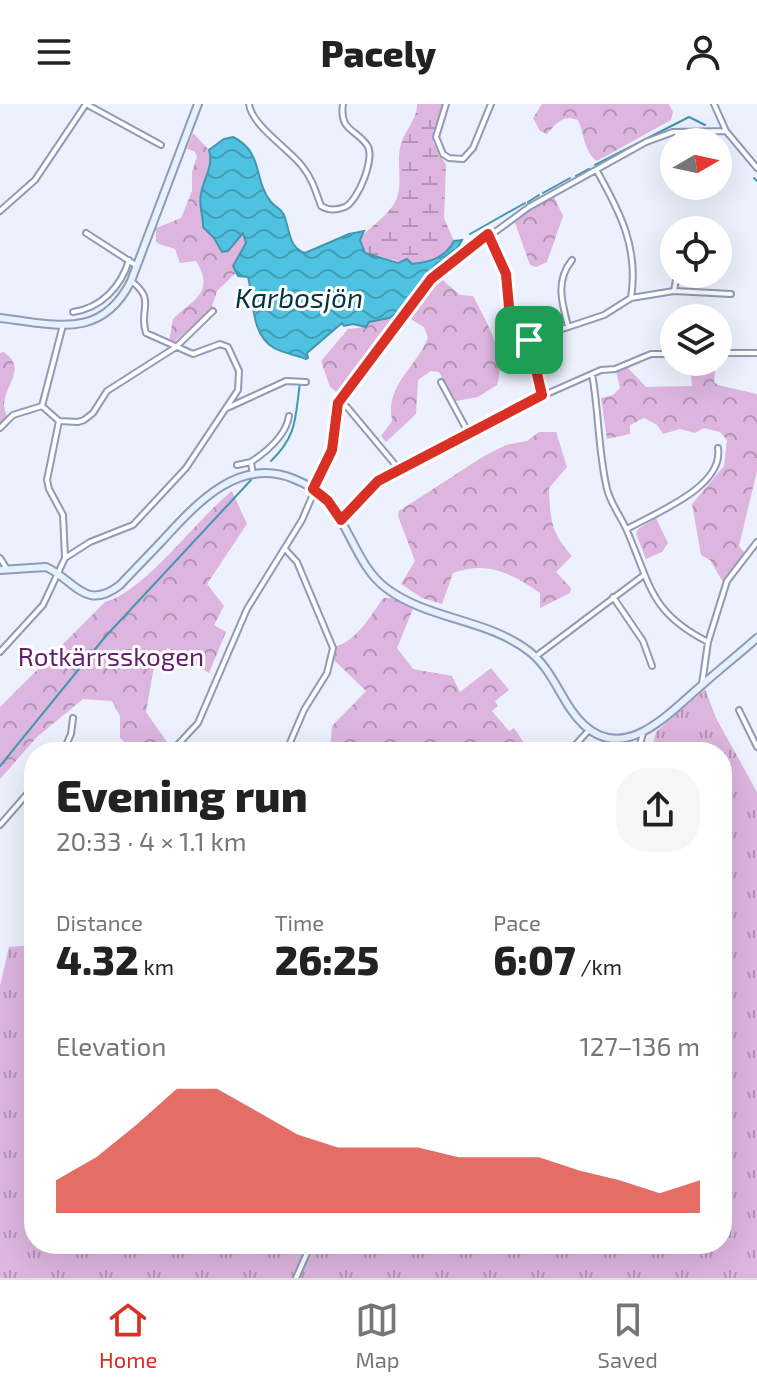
<!DOCTYPE html>
<meta charset="utf-8">
<style>
body{margin:0;font-family:"Exo 2",sans-serif;background:#f6f6f6;color:#222;height:100vh;display:flex;flex-direction:column;font-size:30px;white-space:nowrap}
*{box-sizing:border-box;margin:0}
p{font-size:26px;color:#767676}
.icon{flex:none;width:44px;height:44px;fill:none;stroke:currentColor;stroke-width:2;stroke-linecap:round;stroke-linejoin:round}
.map{position:relative;flex:1;overflow:hidden}
.panel{position:absolute;left:24px;top:638px;width:708px;height:512px;display:flex;flex-direction:column;background:#fff;border-radius:32px;box-shadow:0 8px 32px #0002}
.panel>*{flex:none}
.needle{width:52px;rotate:81deg}
.tools{position:absolute;left:660px;top:24px;display:grid;gap:16px}
.tools a{display:grid;place-items:center;width:72px;height:72px;border-radius:50%;background:#fff;box-shadow:0 8px 32px #0002;font-size:40px}
.pin{position:absolute;display:grid;place-items:center;width:68px;height:68px;color:#fff;margin:-34px;border-radius:16px;box-shadow:0 4px 12px #0006}
.round{display:grid;place-items:center;flex:none;width:84px;height:84px;border-radius:32px;background:#f6f6f6}
.headline{display:flex;align-items:center;justify-content:space-between;height:136px;padding:0 32px}
h1{font-size:44px;font-weight:800;line-height:60px}
.metrics{display:grid;grid-template-columns:repeat(3,1fr);gap:12px;height:136px;padding:8px 32px}
.metrics div{display:grid;align-content:center}
.metrics b{font-size:40px;font-weight:800}
.metrics small{font-size:22px;font-weight:400}
.metrics p{font-size:22px}
.chart{height:224px;padding:16px 32px}
.chart p{display:flex;justify-content:space-between}
.chart svg{width:100%;height:144px;margin-top:8px;fill:#d93025;opacity:.7}
header{display:flex;justify-content:space-between;align-items:center;height:104px;padding:0 32px;background:#fff;font-size:36px;font-weight:800}
.tabs{display:flex;justify-content:space-around;align-items:center;height:112px;border-top:2px solid #e0e0e0;background:#fff;font-size:22px;color:#767676}
.tabs a{display:grid;justify-items:center;gap:4px}
.tabs .on{color:#d93025}
.map>svg:first-child{display:block}
.forest{fill:url(#forest-crowns)}
.wetland{fill:url(#wetland-marsh)}
.park{fill:url(#park-tufts)}
.water{fill:url(#water-waves);stroke:#4496ae;stroke-width:2}
.lines{fill:none;stroke-linecap:round;stroke-linejoin:round}
.stream{stroke:#4496ae;stroke-width:2}
.street-casing{stroke:#919ab7;stroke-width:8}
.secondary-casing{stroke:#919ab7;stroke-width:10}
.street{stroke:#fff;stroke-width:4}
.secondary{stroke:#e5f1fb;stroke-width:6}
.route-casing{stroke:#fff;stroke-width:16}
.route{stroke:#d93025;stroke-width:10}
.labels{text-anchor:middle;stroke-width:6;stroke-linejoin:round;paint-order:stroke}
.park-label{font-size:26px;fill:#651e6b;stroke:#fff}
.water-label{font-size:28px;font-style:italic;fill:#003541;stroke:#fff}
</style>
<header><svg class="icon" aria-label="menu" viewBox="0 0 24 24"><path d="M4 6h16M4 12h16M4 18h16"/></svg>Pacely<svg class="icon" aria-label="person" viewBox="0 0 24 24"><circle cx="12" cy="8" r="4"/><path d="M4 21q1-7 8-7t8 7"/></svg></header>
<div class="map">
<svg width="757" height="1174" viewBox="0 0 757 1174">
<defs>
<pattern id="forest-crowns" width="20" height="18" patternUnits="userSpaceOnUse" patternTransform="scale(2)"><rect width="20" height="18" fill="#ddb5df"/><path d="M2 6a3 3 0 1 1 6 0M12 15a3 3 0 1 1 6 0" fill="none" stroke="#b394b6"/></pattern>
<pattern id="wetland-marsh" width="20" height="14" patternUnits="userSpaceOnUse" patternTransform="scale(2)"><rect width="20" height="14" fill="#ddb5df"/><path d="M1 5h8M5 5V1M11 12h8M15 12V8" fill="none" stroke="#b394b6"/></pattern>
<pattern id="park-tufts" width="24" height="20" patternUnits="userSpaceOnUse" patternTransform="scale(2)"><rect width="24" height="20" fill="#ddb5df"/><path d="M3 7l-1-3M5 7V3M7 7l1-3M15 17l-1-3M17 17v-4M19 17l1-3" fill="none" stroke="#b394b6"/></pattern>
<pattern id="water-waves" width="16" height="10" patternUnits="userSpaceOnUse" patternTransform="scale(2)"><rect width="16" height="10" fill="#4ec2e0"/><path d="M0 5q4-4 8 0t8 0" fill="none" stroke="#419eb7"/></pattern>
</defs>
<rect width="100%" height="100%" fill="#edf1fe"/>
<path class="forest" d="M542,0h127l4,8 -2,8 -74,41c-13,-9 -13,-28 -19,-41 -16,-6 -22,4 -31,14l-7,-3 -7,-13z
M193,29l18,19c-1,22 -16,44 -7,62l34,24 5,-6 3,11 -13,22 3,8 -19,18 -6,19 -38,33 -4,-1 4,-23c19,-19 43,-26 23,-58l-16,2 -5,-14 -16,-5 -3,-3v-13l25,-10 11,-27v-19l5,-16 -3,-5 -7,-2z
M554,93l9,19 -16,46 -11,5 -6,-2 -17,-48 31,-18z
M439,173l21,18 13,1c14,28 34,57 24,89l-19,12 -22,4 -17,-29 -8,-1 -13,9 -2,34 -30,28 -5,-6 11,-15c-7,-36 23,-52 36,-83l-4,-11 -17,-10z
M389,214h4l-55,75 -8,-6 -9,-26 27,-32 18,-2 3,-5z
M4,248c23,17 2,31 0,52 0,5 2,9 3,13l-7,7v-71z
M690,258h26l-2,20 4,3 39,9v77l-18,75 6,7 -22,29 -13,-22 -9,-5 -9,-51 32,-38 3,-26 -7,-8 -16,-4 -9,5 -15,-4 -17,5 -6,-9 -13,-7 -14,7v9l-23,5 -6,-41 12,-3 7,-7 -4,-17 12,-3 18,19 46,-1z
M539,328h17l11,35 -18,21c1,31 2,45 23,68l-16,16 15,16 -1,5 -30,15v-15c-28,-19 -52,-33 -87,-20l-11,31 -20,-6 -21,-14 14,-23 -17,-45 1,-5 85,-55 22,-11 21,-4z
M232,387l15,33 -40,60 17,22 -10,19 12,7 -17,41 -41,-25 -13,13 -9,51 28,40h-40l-14,-14v-22l-8,-15 -29,-2 -46,38 -37,42v-72l105,-105c41,-11 91,-83 127,-111z
M656,414l12,25 -6,9 -16,7 -10,-25 2,-5z
M383,494h8l22,11 -16,39 16,21 39,7 8,16 31,-24 18,22 -14,11 3,5 -6,5 17,20 5,-3 16,24h-36l-5,-6 -5,6h-154l2,-26 34,-35 -32,-31 1,-13c23,-8 35,-30 48,-49z"/>
<path class="wetland" d="M417,0h26l-9,26 -1,12 13,23 -2,53 10,23c-22,40 -57,16 -89,13l-5,-14c9,-14 25,-21 34,-36 11,-19 1,-39 7,-60 4,-14 17,-26 16,-40z"/>
<path class="park" d="M705,585l11,29 41,74v486h-757v-292l9,-39 25,-2v299h688v-492h-71l5,-20z"/>
<path class="water" d="M233,33c31,15 20,43 38,65 4,5 10,6 13,13 6,15 4,32 21,38l44,-19 15,-3 -4,9 5,13 33,10 9,-4 5,5c18,-2 33,-6 42,-23l8,-1 -9,16 -16,7 -19,21 -18,27 -11,7 -20,4 -3,5 -13,-3 -9,2 -2,-3 -35,30 1,5 -2,1c-10,-4 -23,-6 -32,-11 -24,-14 -20,-49 -26,-71l-10,-1 -5,-10 13,-23 -3,-10 -15,18 -6,1 -8,-14 -11,-11c1,-11 -5,-21 -2,-33 2,-15 13,-27 8,-44l15,-11z"/>
<g class="lines">
<path class="stream" d="M595,61l94,-48 16,8
M576,72l13,-7
M754,74l3,3
M543,89l27,-15
M528,98l11,-7
M470,130l55,-31
M271,357c27,-26 24,-44 29,-78
M0,662l105,-129 146,-157"/>
<g class="street-casing">
<path id="street" d="M86,0l75,41
M249,0c3,22 39,44 53,62 10,12 14,26 19,40 8,5 16,4 24,1 13,-6 31,-50 22,-62 -11,-16 -28,-14 -24,-41
M446,0l-10,33 7,17 6,4 14,1 10,-11 18,-44
M714,0l12,27 31,37
M0,107l35,-31 51,-76
M86,129l51,33
M488,130l18,40 3,33 20,33 13,55
M674,187l3,-17
M631,194l43,-7 57,3
M73,208c28,-4 48,-25 56,-52
M568,222c-6,-23 -13,-45 4,-66
M529,236l75,-25 27,-17c8,-50 -11,-86 -34,-127
M718,249h39
M592,270c7,38 6,77 15,115 4,16 15,29 21,44 23,54 23,80 80,109
M441,278l27,50
M338,299l9,4 51,61
M42,302l21,-81
M227,304l59,-27 20,1
M59,317l-12,59 2,9 14,26 2,42
M0,324l13,-13 29,-9 17,15 19,1 6,-2 9,-7 14,-22 69,-44 37,-36
M251,358c15,-10 35,-27 38,-46
M237,361l14,-3 2,13
M341,416l32,-35 20,-13 115,-61 93,-41 14,-1 36,-15h23
M627,425c28,-16 97,-42 91,-81
M285,445l12,13 36,86 -6,25 -23,37 -18,42
M0,454l7,11
M613,493l30,44 9,25
M0,548l43,-47 22,-47 25,-16 43,-17 53,-57 52,-78 1,-19 -11,-24 -8,-3 -27,10 -47,-21c-8,-23 11,-33 -15,-52
M535,553l109,-82
M702,580l6,-42 19,-61 30,-39
M739,606l18,37
M63,648l8,-18 2,-16
M171,648l27,-29 49,-114 55,-89 30,-70 6,-47 93,-124 98,-72 117,-65 27,-10 53,-1
M569,648l20,-22
M638,648l5,-19
M0,721l34,-39
M296,1174l15,-34"/>
</g>
<g class="secondary-casing">
<path id="secondary" d="M0,214c54,6 101,23 131,-37l67,-177
M0,466l46,-3c29,13 39,45 74,18 14,-15 28,-29 42,-44 34,-37 76,-85 132,-62 13,5 26,13 35,24 21,25 30,65 57,85 42,32 103,31 144,64 25,20 32,53 54,73 42,39 87,-14 118,-40 18,-16 37,-31 55,-47"/>
</g>
<use href="#street" class="street"/>
<use href="#secondary" class="secondary"/>
</g>
<g class="lines">
<g class="route-casing">
<path id="route" d="M488,130l18,40 3,33 20,33 13,55 -164,86 -37,39 -13,-19 -15,-12 19,-39 6,-47 93,-124z"/>
</g>
<use href="#route" class="route"/>
</g>
<g class="labels">
<g class="park-label">
<text x="111" y="562">Rotkärrsskogen</text>
</g>
<g class="water-label">
<text x="299" y="204">Karbosjön</text>
</g>
</g>
</svg>
<div class="tools">
<a><svg class="needle" viewBox="-14 -14 28 28"><path d="M0-13l5 13h-10z" fill="#e53935"/><path d="M0 13l5-13h-10z" fill="#767676"/></svg></a>
<a><svg class="icon" aria-label="locate" viewBox="0 0 24 24"><circle cx="12" cy="12" r="6"/><path d="M12 2v4M12 18v4M2 12h4M18 12h4"/></svg></a>
<a><svg class="icon" aria-label="layers" viewBox="0 0 24 24"><path d="M12 4l9 5-9 5-9-5zM3 14l9 5 9-5"/></svg></a>
</div>
<div class="pin" style="left:529px;top:236px;background:#1e9e55"><svg class="icon" aria-label="arrive" viewBox="0 0 24 24"><path d="M6 21V4h12l-3 4 3 4H6"/></svg></div>
<section class="panel">
<div class="headline"><div><h1>Evening run</h1><p>20:33 · 4 × 1.1 km</p></div><a class="round"><svg class="icon" aria-label="share" viewBox="0 0 24 24"><path d="M12 15V3M7 8l5-5 5 5M5 13v7h14v-7"/></svg></a></div>
<div class="metrics">
<div><p>Distance</p><b>4.32<small> km</small></b></div>
<div><p>Time</p><b>26:25</b></div>
<div><p>Pace</p><b>6:07<small> /km</small></b></div>
</div>
<div class="chart"><p><span>Elevation</span>127–136 m</p>
<svg viewBox="0 0 160 44" preserveAspectRatio="none"><path d="M0 44V34L10 27L20 17L30 6L40 6L50 13L60 20L70 24L80 24L90 24L100 27L110 27L120 27L130 31L140 34L150 38L160 34V44z"/></svg>
</div>
</section>
</div>
<nav class="tabs">
<a class="on"><svg class="icon" aria-label="home" viewBox="0 0 24 24"><path d="M3 11l9-7 9 7M6 9v11h12V9"/></svg>Home</a>
<a><svg class="icon" aria-label="map" viewBox="0 0 24 24"><path d="M3 6l6-2 6 2 6-2v14l-6 2-6-2-6 2zM9 4v14M15 6v14"/></svg>Map</a>
<a><svg class="icon" aria-label="saved" viewBox="0 0 24 24"><path d="M7 4h10v16l-5-4-5 4z"/></svg>Saved</a>
</nav>
